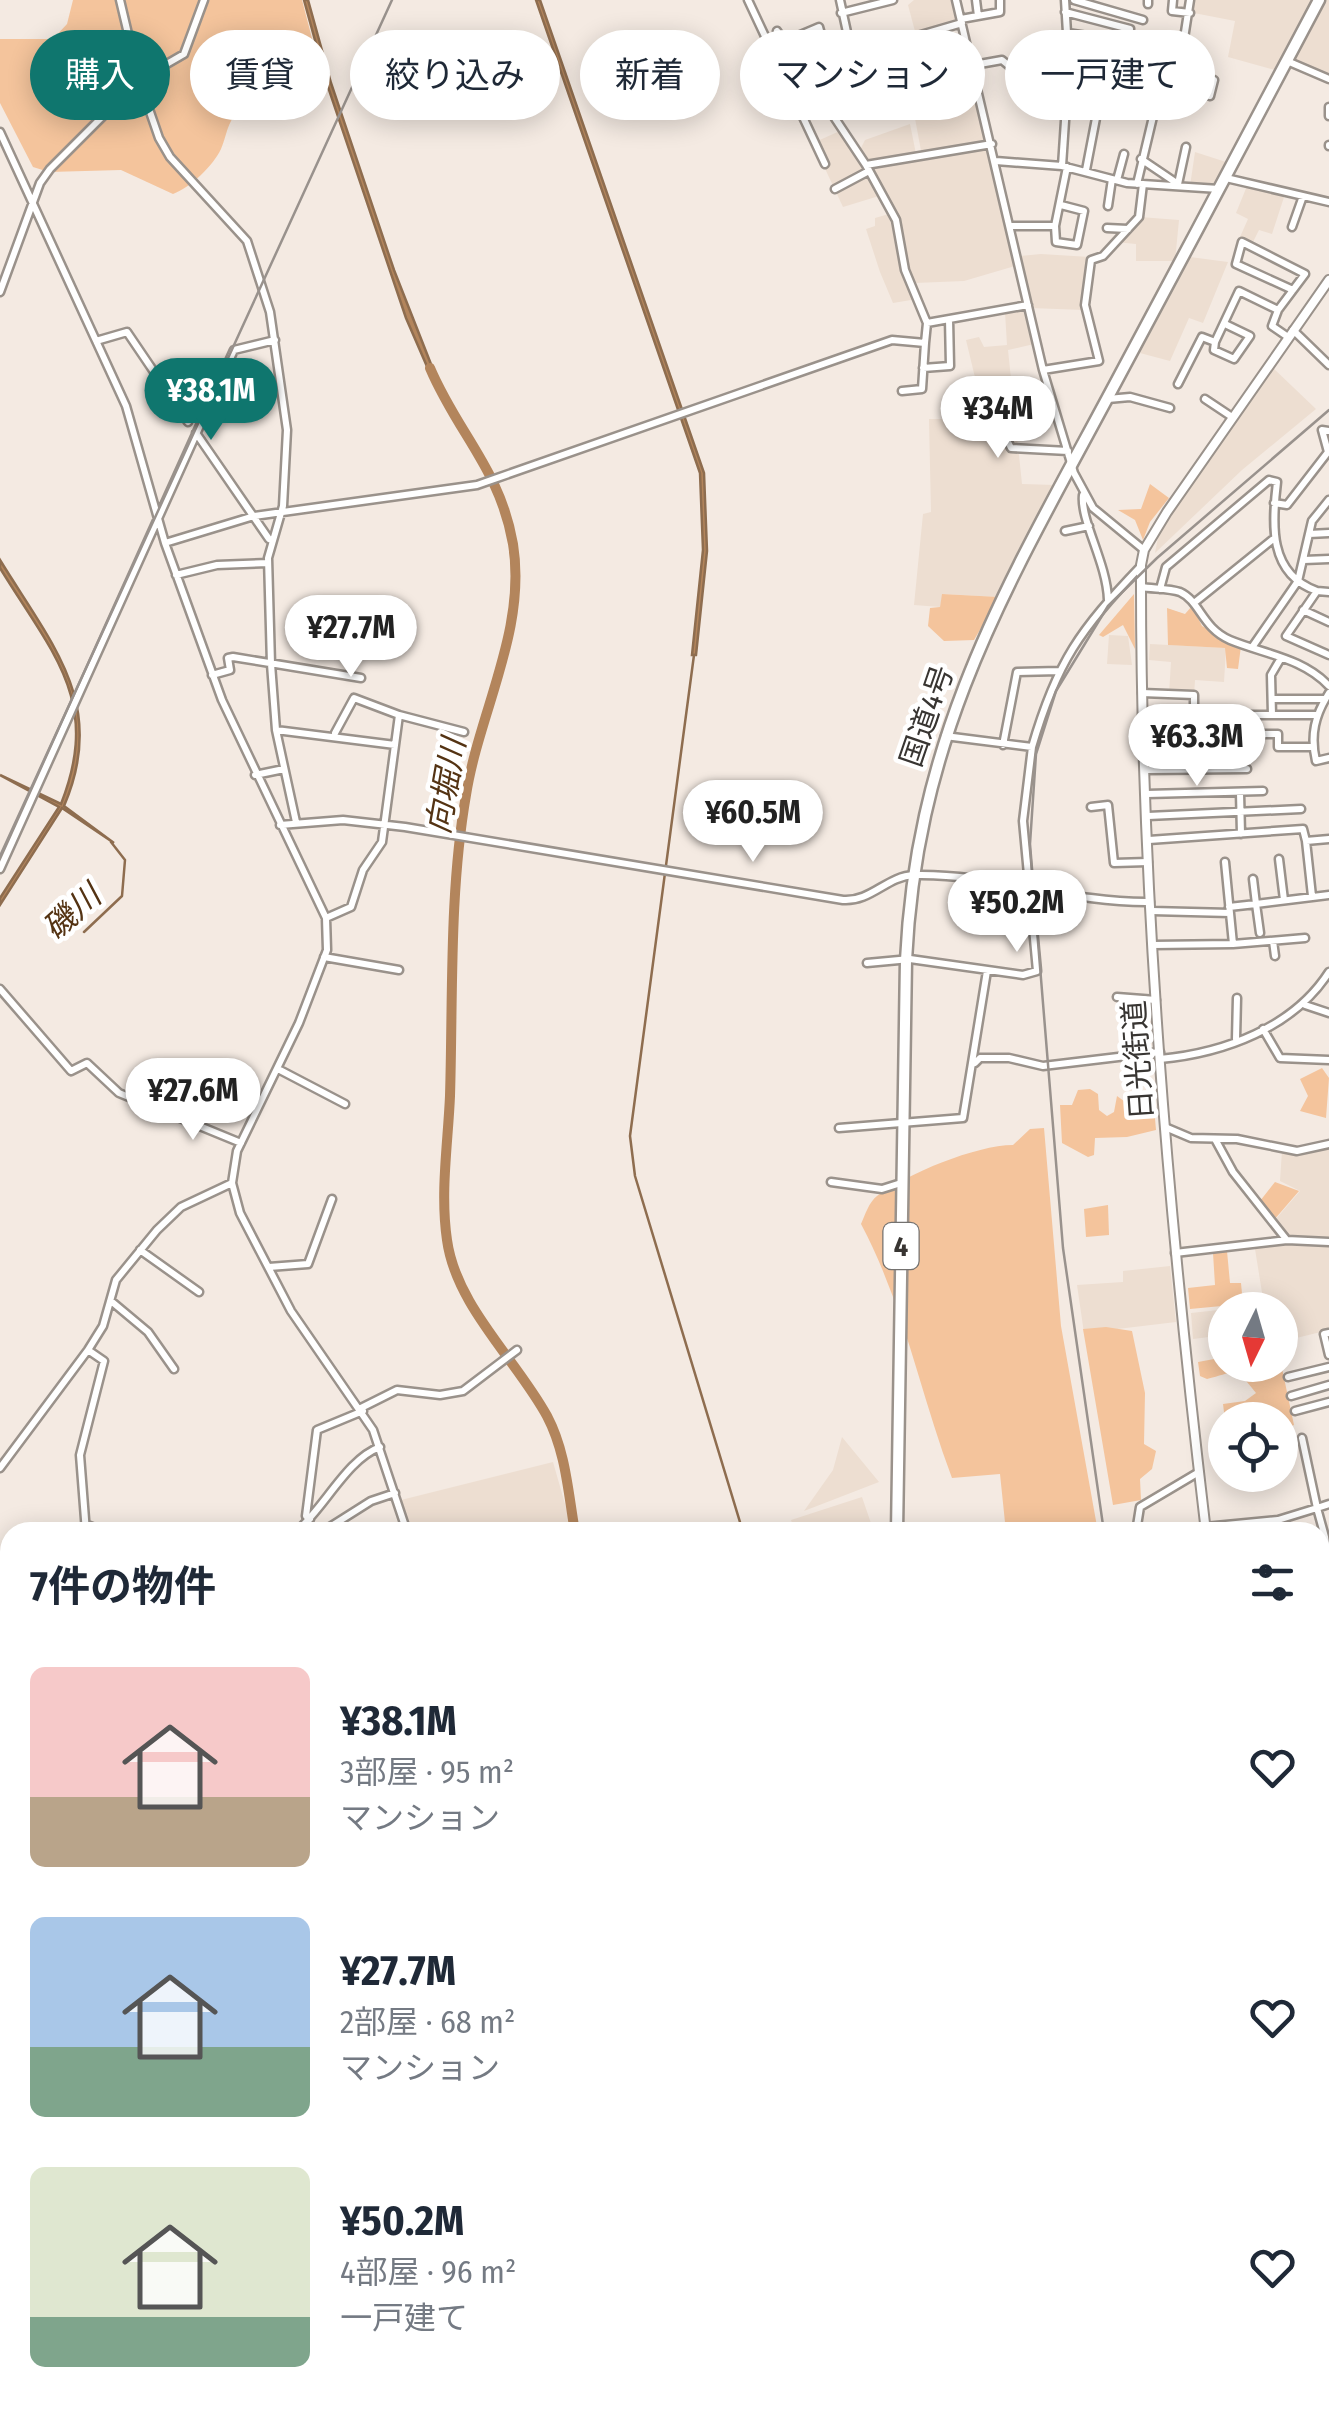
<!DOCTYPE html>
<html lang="ja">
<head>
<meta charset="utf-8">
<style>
  :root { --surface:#fff; --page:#f6f6f7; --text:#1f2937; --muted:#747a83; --accent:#0f766e }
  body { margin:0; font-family:"Fira Sans Condensed","Noto Sans JP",sans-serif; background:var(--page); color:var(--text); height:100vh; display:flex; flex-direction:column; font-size:38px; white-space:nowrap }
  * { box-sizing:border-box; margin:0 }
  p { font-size:32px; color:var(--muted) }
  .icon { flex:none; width:55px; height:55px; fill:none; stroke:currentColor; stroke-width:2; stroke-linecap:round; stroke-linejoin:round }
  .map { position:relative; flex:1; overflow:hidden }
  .sheet { position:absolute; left:0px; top:1522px; width:1330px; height:892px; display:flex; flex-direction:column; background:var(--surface); border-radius:30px 30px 0 0; box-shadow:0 5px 25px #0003 }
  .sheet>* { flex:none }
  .guide { position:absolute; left:30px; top:30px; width:1270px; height:90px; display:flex; gap:20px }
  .needle { width:65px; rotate:185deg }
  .buttons { position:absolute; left:1208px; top:1292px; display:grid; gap:20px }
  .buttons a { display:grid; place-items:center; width:90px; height:90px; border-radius:50%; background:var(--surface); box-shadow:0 5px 25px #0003; font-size:50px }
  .price { position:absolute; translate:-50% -85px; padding:0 22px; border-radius:35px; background:#fff; color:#222; font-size:32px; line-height:65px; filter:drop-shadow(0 2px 5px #0008) }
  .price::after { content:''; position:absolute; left:50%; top:60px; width:30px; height:22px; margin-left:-15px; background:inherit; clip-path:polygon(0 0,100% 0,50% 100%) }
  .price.on { background:var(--accent); color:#fff }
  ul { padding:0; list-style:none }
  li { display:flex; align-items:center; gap:30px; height:250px; padding:0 30px }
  li span { display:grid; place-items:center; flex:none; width:280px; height:200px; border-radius:15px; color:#555 }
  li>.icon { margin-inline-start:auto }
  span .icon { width:120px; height:120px; fill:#fffc; stroke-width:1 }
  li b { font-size:42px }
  h2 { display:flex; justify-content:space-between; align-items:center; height:120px; padding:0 30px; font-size:42px }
  .pill { padding:0 35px; border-radius:45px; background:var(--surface); box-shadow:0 5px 25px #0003; font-size:35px; line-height:90px }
  .pill.on { background:var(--accent); color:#fff }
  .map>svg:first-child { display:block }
  .built { fill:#edded1 }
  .green { fill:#f4c49c }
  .water { fill:#b3855c; stroke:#8e6d4f; stroke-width:2.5 }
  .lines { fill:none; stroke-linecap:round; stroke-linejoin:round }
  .stream { stroke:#8e6d4f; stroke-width:2.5 }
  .river { stroke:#b3855c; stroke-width:10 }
  .minor-casing { stroke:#9a928b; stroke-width:11 }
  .major-casing { stroke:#9a928b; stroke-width:12 }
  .highway-casing { stroke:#9a928b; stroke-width:15 }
  .minor { stroke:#fff; stroke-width:6 }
  .major { stroke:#fff; stroke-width:8 }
  .highway { stroke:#fff; stroke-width:10 }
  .rail { stroke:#99928d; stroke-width:2.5 }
  .highway-bridge-casing { stroke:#9a928b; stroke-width:15; stroke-linecap:butt }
  .highway-bridge { stroke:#fff; stroke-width:10 }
  .labels { text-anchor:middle; stroke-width:9; stroke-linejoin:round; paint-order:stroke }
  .shield { fill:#fff; stroke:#747270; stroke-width:2.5 }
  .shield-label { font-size:28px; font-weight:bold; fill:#383532 }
  .street-label { font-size:30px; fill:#383532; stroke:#fff }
  .water-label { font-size:32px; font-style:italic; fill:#543313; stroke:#fff }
</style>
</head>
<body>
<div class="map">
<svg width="1329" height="2413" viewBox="0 0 1329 2413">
  <rect width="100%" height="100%" fill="#f4eae2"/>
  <path class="built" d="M914,0H954L959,24L916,35L908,5Z
    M1193,0H1310L1314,1L1275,70L1228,57L1235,21L1194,13Z
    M1322,0H1329V76L1294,60Z
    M972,71L990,145L922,156L908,81Z
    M910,124L916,154L866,163L859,152L865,140Z
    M842,130L870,169L991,146L1015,266L964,281L915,283L905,270L896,220L879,196L843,207L813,143Z
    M1195,152L1226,162L1213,186H1190Z
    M1247,186L1285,194L1272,234L1259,230L1252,244L1240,237L1248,219L1236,213Z
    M889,214L901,271L917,299L893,303L880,272L866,229L875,226V218Z
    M1140,217L1179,220L1175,261H1136V244L1115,242Z
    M1041,254L1090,257L1084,310L1030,308L1020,256Z
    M1190,257L1228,262L1203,323L1189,318L1170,361L1140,353Z
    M1026,308L1034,344L1008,350L1022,484L1055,485L999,597L943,594L940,607L914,605L923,514L931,512L929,419H985L966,340L979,337L984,347L1007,345L1005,312Z
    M1271,366L1316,409L1242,470L1155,553L1161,522Z
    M1109,635L1128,636L1132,665L1107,664Z
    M1150,644L1226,648L1224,682L1195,680L1194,695L1169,694L1171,662L1149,660Z
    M1329,1147V1240L1287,1238L1275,1220L1300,1191L1280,1181L1282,1151L1298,1155Z
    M1288,1242L1329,1246V1330L1280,1342V1310H1225V1335L1193,1339L1191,1313L1264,1305L1255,1249Z
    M1170,1266L1176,1322L1084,1333L1077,1285L1123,1282V1271Z
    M842,1437L879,1482L804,1511L833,1470Z
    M553,1462L573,1532H411L401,1500Z
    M862,1497L874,1532H795L791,1520Z
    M1329,1590V1787H1320V1591Z
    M1320,1864H1329V2164L1320,2165Z"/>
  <path class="green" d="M73,0H302L320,69L318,93L304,106L238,112C227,122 227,135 221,149C213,166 191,187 173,194L121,170L49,172L33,167L0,103V39H53L67,24Z
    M845,62L848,95L825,105L804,72Z
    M1150,484L1169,498L1150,522L1143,540L1135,520L1118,510L1141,509Z
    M942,594L999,597L974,640L944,641L928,626L930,608L940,607Z
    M1134,594L1135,649L1123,625L1103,637L1099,635Z
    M1192,606L1202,626L1241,646L1238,669L1227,668L1225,648L1168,645L1167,608L1185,614Z
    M1322,1068L1329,1078L1326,1118L1300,1111L1308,1096L1300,1079Z
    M1090,1089L1098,1094L1099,1110L1107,1116L1114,1112L1117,1096L1128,1104L1154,1107L1156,1130L1127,1137L1095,1138L1094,1155L1088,1157L1062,1143L1060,1105H1072L1078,1090Z
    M1044,1128L1061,1326L1098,1532H1006L1000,1474L952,1478C920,1393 904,1305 861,1224C865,1215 869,1202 877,1196C907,1174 976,1145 1013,1145L1030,1129Z
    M1275,1182L1299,1191L1274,1220L1260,1201Z
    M1108,1205L1109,1235L1086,1237L1084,1209Z
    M1227,1251L1230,1283H1241L1243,1304L1190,1309L1188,1288L1215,1285L1213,1253Z
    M1106,1327L1132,1331L1145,1393L1144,1444L1156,1451L1152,1469L1140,1479L1141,1500L1113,1505L1083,1329Z
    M1225,1357V1365H1280V1359L1294,1425L1280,1432V1420H1225L1223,1404L1245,1401L1256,1393C1235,1366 1237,1371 1207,1379L1200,1376L1198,1362Z
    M138,2405H228V2413H138Z"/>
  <path class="water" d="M304,0H308L331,83L394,270L436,377L432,378L406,318L327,84Z
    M536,0H540L704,473L707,551L696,655H692L703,550L700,473Z
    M0,560C52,645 108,704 64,806L114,843L62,808L0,905V898L59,807L0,775L61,804C102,700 52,653 0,568Z"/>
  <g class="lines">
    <path class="stream" d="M694,655L630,1136L635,1176L743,1532
      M84,932L122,896L125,860L111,842"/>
    <path class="river" d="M430,368C458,434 500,469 513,544C527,630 479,712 466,795C449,893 453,997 450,1096C448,1143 440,1193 447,1240C456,1306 516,1359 547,1416C566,1452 568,1492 575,1532
      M510,2405L513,2413"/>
    <g class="minor-casing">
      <path id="minor" d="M120,0L139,80L159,138L170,157L247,241L270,312L287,430L283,506L268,558L271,664L276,730L296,822
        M748,0L825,164
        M840,0L852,55
        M956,0L1043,370L1074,473L1093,508L1144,550
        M976,0L978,16
        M1065,0L1067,33L1128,42L1130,29L1065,12
        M1074,0L1143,20
        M1173,0L1172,11L1190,13
        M1148,4V0
        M841,13L893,0
        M961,19L1000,12V0
        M777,31L866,165L992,144
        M1150,39L1183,47
        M786,41L819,27L830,66
        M866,52L871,80L892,75L887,46
        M1150,58L1180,64
        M845,60L849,86
        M1287,61L1329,79
        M974,65L1002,60L1029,82L1125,85L1157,100
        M783,82L852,55L962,23
        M1164,84L1210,96L1214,80L1204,78L1199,94
        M1329,107V116
        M0,132L126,406L165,543L222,700L326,918L327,950L299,1023L237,1151L232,1183L240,1213L291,1311L373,1430L407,1532
        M1329,145V146
        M1141,159L1178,184L1186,147
        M996,161L1062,166L1127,183L1219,189
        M1062,166L1066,106L1097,113L1086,170
        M1226,178L1329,202
        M1117,180L1124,154
        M1137,184L1157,100L1180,64L1190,0
        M835,189L867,172
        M1061,205L1084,211L1077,245L1056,242L1055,226L1067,167
        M1108,206L1112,179
        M1010,226H1055
        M1292,227L1303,196
        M1107,228L1128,229
        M0,292L40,183L50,169L139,80L184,54L204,0
        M1278,310L1305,274L1242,242L1236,264L1293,290
        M927,323L1028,305
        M1293,330L1329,365
        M96,341L127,332L188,422
        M1215,342L1214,350L1234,359L1250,336L1225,324
        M923,368L950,366L949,319
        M1043,370L1099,361L1085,305L1091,260L1103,256L1139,217L1143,184
        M1178,384L1202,337L1215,342L1239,291L1278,310L1272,326L1288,337
        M982,389L1011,448L1068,451
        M902,391L922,389L925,343
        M1108,399L1130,397L1170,408
        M1205,399L1232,417
        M196,433L269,539
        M1083,495C1080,520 1107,563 1108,600
        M1274,503L1287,505L1328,452L1322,430L1329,431
        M1065,531L1089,526
        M1309,534L1329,533
        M165,543L254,516L477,485L892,340L925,343L927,323L905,270L896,220L866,165
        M1304,560L1329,559
        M176,575L217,565L268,563
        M1141,587C1153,589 1169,588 1180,592C1200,601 1202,628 1230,640C1264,654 1303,658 1329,686
        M1160,589L1166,567L1269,480L1277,482C1272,523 1268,574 1317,591
        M1329,592L1317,591L1286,636L1329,655
        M1194,603L1272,540
        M1303,610L1329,622
        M1253,646L1298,581L1312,521L1329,500
        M212,675L230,670L228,658L233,657L361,678
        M1142,693L1194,695V715H1316
        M1329,693C1315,715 1310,735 1316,761L1329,758
        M1272,699H1325
        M1253,715V734H1278V747H1312
        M1272,715L1271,675L1281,658
        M276,730L395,745L399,715L464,732
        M335,733L354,698L399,715
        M945,736L1032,747C1057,661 1080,630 1140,567
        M1003,745L1017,672L1059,671
        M1145,770L1247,769
        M255,775L284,769
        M1240,793L1241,834
        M1147,794L1263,791
        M1091,807L1108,805L1114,863L1148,862
        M1148,816L1301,809
        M280,825L343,820L405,827L843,900C871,902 887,876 914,875C993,873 1069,903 1150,902
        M1149,840L1303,829L1306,841L1329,839
        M1306,841L1312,896
        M1279,859L1284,900
        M1225,862L1233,944L1305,938
        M0,869L234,350L275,340
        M1229,907L1256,904L1253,879
        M1152,911L1230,913
        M996,916L1032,923
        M326,918L351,907L363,870L382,842L395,745
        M1260,933L1256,904L1329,895
        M1273,941L1275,956
        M1153,945L1233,944
        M324,957L399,970
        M867,963L910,959L1023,975L1037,971L1023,821L1032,747
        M0,989L71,1071L87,1063L119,1093L241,1143
        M1117,997L1156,1000
        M1305,1005L1329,1013
        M1263,1029L1280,1058L1329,1060
        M1236,1039L1237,998
        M1160,1059C1224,1053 1293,1028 1329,972
        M975,1063L980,1058H1009L1043,1066L1160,1052
        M278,1069L345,1104
        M1165,1127L1191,1138L1237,1139L1297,1151L1329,1144
        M839,1128L963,1118L987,971
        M1215,1139L1233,1172L1286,1239
        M831,1182L882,1189L901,1183
        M140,1250L199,1292
        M1175,1253L1287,1240L1329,1242
        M269,1267L308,1264L332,1199
        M111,1301L148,1332L174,1369
        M1329,1333L1324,1334L1329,1355
        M1288,1377L1329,1367
        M1291,1396L1329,1385
        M361,1408L397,1390L440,1395L463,1391L517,1350
        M1295,1411L1329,1402
        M0,1468L88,1350L103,1326L116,1280L157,1230L181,1207L232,1183
        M310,1519L306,1516L317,1430L363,1411
        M85,1524L105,1532
        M1205,1527L1278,1520L1317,1508L1302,1438
        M86,1532L80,1455L104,1361L88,1350
        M296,1532C325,1507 347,1459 380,1447
        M311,1532H312
        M322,1532L371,1501L395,1493
        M1136,1532L1140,1507L1199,1472
        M1325,1537L1329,1565
        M1320,1538L1325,1537L1317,1508L1329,1504
        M1320,1586L1329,1585
        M0,1626L10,1609
        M0,1661L10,1668
        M0,1716L10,1720
        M2,1810L10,1775
        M1320,1844L1329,1845
        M0,1846L10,1848
        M1320,1861L1329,1862
        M0,1887L10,1890
        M0,1917L10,1866
        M0,1930L10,1933
        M0,2009H10
        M0,2049L10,2048
        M0,2083H10
        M0,2118L10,2117
        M0,2158L10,2157
        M1320,2170L1329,2169
        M0,2201L10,2200
        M0,2252L10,2253
        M0,2289H10
        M0,2330H10
        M0,2366H10
        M1320,2368L1329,2366
        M0,2402H10
        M53,2405V2413
        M498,2405L500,2413
        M662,2405V2413
        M895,2405L904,2413
        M1061,2405L1068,2413
        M1132,2405L1142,2413
        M1186,2405L1200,2413
        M1252,2405V2413
        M1306,2405V2413
        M96,2413V2405
        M942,2413L950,2405"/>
    </g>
    <g class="major-casing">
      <path id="major" d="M1206,1532C1168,1212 1140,888 1141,565L1144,550L1167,512L1329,280
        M1320,2337L1329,2362"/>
    </g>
    <g class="highway-casing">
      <path id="highway" d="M897,1532L906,960C917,729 1011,579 1116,382C1184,255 1252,127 1319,0
        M0,1596L10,1603
        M883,2405V2413"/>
    </g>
    <use href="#minor" class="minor"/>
    <use href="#major" class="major"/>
    <use href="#highway" class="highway"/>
    <path class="rail" d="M0,856L392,0
      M1104,1532L1063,1248L1030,844L1036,754L1056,691L1108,606L1157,558L1329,410
      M1242,2405L1243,2413"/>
    <g class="highway-bridge-casing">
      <path id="highway-bridge" d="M1202,2405L1216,2413"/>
    </g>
    <use href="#highway-bridge" class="highway-bridge"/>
  </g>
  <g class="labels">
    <rect class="shield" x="883.5" y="1223" width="35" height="46" rx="8"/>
    <g class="shield-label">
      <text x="901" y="1256">4</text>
    </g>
    <g class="street-label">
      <text transform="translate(927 716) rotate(-71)" y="10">国道4号</text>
      <text transform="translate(1138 1060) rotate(-94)" y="10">日光街道</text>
    </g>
    <g class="water-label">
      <text transform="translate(446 786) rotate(-80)" y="11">向堀川</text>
      <text transform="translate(72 912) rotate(-42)" y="11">磯川</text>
    </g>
  </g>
</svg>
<div class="buttons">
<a><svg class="needle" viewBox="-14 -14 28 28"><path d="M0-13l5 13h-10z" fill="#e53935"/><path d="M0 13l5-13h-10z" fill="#747a83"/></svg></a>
<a><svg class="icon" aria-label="locate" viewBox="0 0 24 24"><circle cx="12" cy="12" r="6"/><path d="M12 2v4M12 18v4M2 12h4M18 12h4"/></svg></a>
</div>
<b class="price on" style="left:211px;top:443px">¥38.1M</b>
<b class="price" style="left:998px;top:461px">¥34M</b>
<b class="price" style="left:351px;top:680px">¥27.7M</b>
<b class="price" style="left:1197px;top:789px">¥63.3M</b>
<b class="price" style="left:753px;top:865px">¥60.5M</b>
<b class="price" style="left:1017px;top:955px">¥50.2M</b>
<b class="price" style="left:193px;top:1143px">¥27.6M</b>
<div class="guide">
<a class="pill on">購入</a>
<a class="pill">賃貸</a>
<a class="pill">絞り込み</a>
<a class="pill">新着</a>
<a class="pill">マンション</a>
<a class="pill">一戸建て</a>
</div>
<section class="sheet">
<h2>7件の物件<svg class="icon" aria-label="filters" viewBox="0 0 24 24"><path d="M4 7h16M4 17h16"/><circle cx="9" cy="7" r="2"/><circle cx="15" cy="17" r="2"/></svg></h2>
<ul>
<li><span style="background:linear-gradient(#f6c9c9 65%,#b9a48a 0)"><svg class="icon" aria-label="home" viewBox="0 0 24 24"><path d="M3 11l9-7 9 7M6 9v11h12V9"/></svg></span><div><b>¥38.1M</b><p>3部屋 · 95 m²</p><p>マンション</p></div><svg class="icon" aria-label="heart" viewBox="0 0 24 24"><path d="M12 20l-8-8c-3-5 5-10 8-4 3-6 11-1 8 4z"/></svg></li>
<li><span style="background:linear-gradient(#a9c7e8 65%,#7fa58c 0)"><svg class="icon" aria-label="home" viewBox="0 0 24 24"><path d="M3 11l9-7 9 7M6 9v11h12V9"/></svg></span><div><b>¥27.7M</b><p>2部屋 · 68 m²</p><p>マンション</p></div><svg class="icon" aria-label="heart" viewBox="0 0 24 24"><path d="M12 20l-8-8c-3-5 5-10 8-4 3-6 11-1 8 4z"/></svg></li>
<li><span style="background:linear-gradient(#dfe7d0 75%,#7fa58c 0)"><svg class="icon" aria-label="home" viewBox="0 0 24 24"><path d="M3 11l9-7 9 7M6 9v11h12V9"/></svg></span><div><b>¥50.2M</b><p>4部屋 · 96 m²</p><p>一戸建て</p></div><svg class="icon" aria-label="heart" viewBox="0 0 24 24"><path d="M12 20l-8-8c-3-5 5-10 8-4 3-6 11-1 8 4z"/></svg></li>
</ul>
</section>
</div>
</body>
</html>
